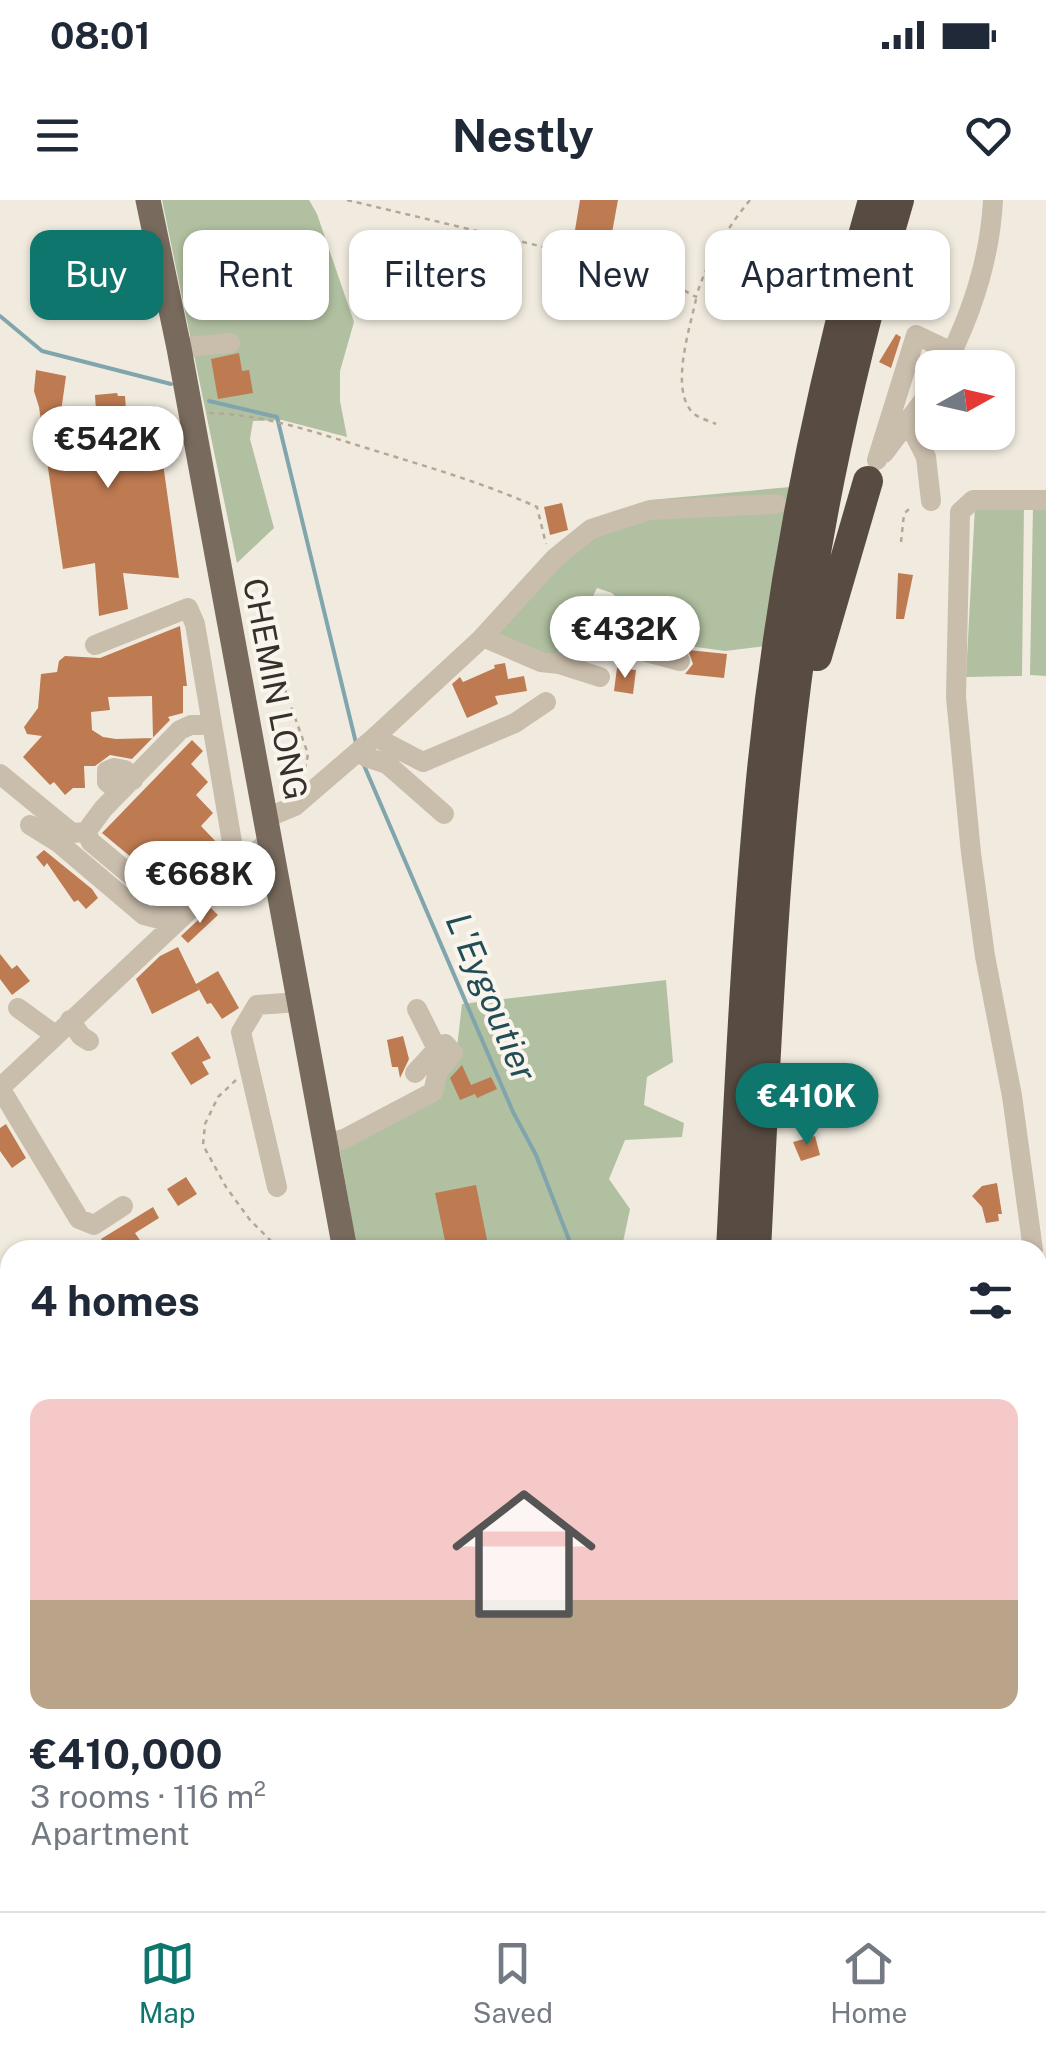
<!DOCTYPE html>
<html lang="en">
<head>
<meta charset="utf-8">
<style>
  :root { --surface:#fff; --page:#f6f6f7; --text:#1f2937; --muted:#747a83; --line:#e0e1e3; --accent:#0f766e }
  body { margin:0; font-family:"Public Sans",sans-serif; background:var(--page); color:var(--text); height:100vh; display:flex; flex-direction:column; font-size:38px; white-space:nowrap }
  * { box-sizing:border-box; margin:0 }
  p { font-size:32px; color:var(--muted) }
  .icon { flex:none; width:55px; height:55px; fill:none; stroke:currentColor; stroke-width:2; stroke-linecap:round; stroke-linejoin:round }
  .map { position:relative; flex:1; overflow:hidden }
  .details { position:absolute; left:0px; top:1040px; width:1048px; height:672px; display:flex; flex-direction:column; background:var(--surface); border-radius:30px 30px 0 0; box-shadow:0 2px 8px #0004 }
  .details>* { flex:none }
  .guide { position:absolute; left:30px; top:30px; width:988px; height:90px; display:flex; gap:20px }
  .needle { width:65px; rotate:82deg }
  .controls { position:absolute; left:915px; top:150px; display:grid; gap:20px }
  .controls a { display:grid; place-items:center; width:100px; height:100px; border-radius:20px; background:var(--surface); box-shadow:0 2px 8px #0004; font-size:50px }
  .price { position:absolute; translate:-50% -85px; padding:0 22px; border-radius:35px; background:#fff; color:#222; font-size:32px; line-height:65px; filter:drop-shadow(0 2px 5px #0008) }
  .price::after { content:''; position:absolute; left:50%; top:60px; width:30px; height:22px; margin-left:-15px; background:inherit; clip-path:polygon(0 0,100% 0,50% 100%) }
  .price.active { background:var(--accent); color:#fff }
  ul { padding:0; list-style:none }
  li { display:grid; align-content:center; gap:20px; height:530px; padding:0 30px }
  li span { display:grid; place-items:center; height:310px; border-radius:20px; color:#555 }
  li>.icon { margin-inline-start:auto }
  span .icon { width:180px; height:180px; fill:#fffc; stroke-width:1 }
  li b { font-size:42px }
  h2 { display:flex; justify-content:space-between; align-items:center; height:120px; padding:0 30px; font-size:42px }
  .pill { padding:0 35px; border-radius:20px; background:var(--surface); box-shadow:0 2px 8px #0004; font-size:35px; line-height:90px }
  .pill.active { background:var(--accent); color:#fff }
  .status { display:flex; justify-content:space-between; align-items:center; height:70px; padding:0 50px; background:var(--surface); direction:ltr }
  .status svg { height:28px; fill:currentColor }
  header { display:flex; justify-content:space-between; align-items:center; height:130px; padding:0 30px; background:var(--surface); font-size:45px; font-weight:700 }
  .dock { display:flex; justify-content:space-around; align-items:center; height:140px; border-top:2px solid var(--line); background:var(--surface); font-size:28px; color:var(--muted) }
  .dock a { display:grid; justify-items:center; gap:5px }
  .dock .active { color:var(--accent) }
  .map>svg:first-child { display:block }
  .green { fill:#b1c0a0 }
  .lines { fill:none; stroke-linecap:round; stroke-linejoin:round }
  .stream { stroke:#80a5ad; stroke-width:4 }
  .building { fill:#be7a51; fill-rule:evenodd }
  .path { stroke:#b5a796; stroke-width:2.5; stroke-dasharray:5 5; stroke-linecap:butt }
  .minor { stroke:#c9bdac; stroke-width:20 }
  .major { stroke:#786a5d; stroke-width:25 }
  .highway { stroke:#584c42; stroke-width:30 }
  .labels { text-anchor:middle; stroke-width:8; stroke-linejoin:round; paint-order:stroke }
  .street-label { font-size:32px; fill:#37302a; stroke:#f9f5ec }
  .water-label { font-size:35px; font-style:italic; fill:#224c56; stroke:#f9f5ec }
</style>
</head>
<body>
<div class="status"><b>08:01</b><svg viewBox="0 0 49 12"><path d="M0 12V9h3v3zM5 12V6h3v6zM10 12V3h3v9zM15 12V0h3v12zM26 1h20v11H26zM47 4h2v5h-2z"/></svg></div>
<header><svg class="icon" aria-label="menu" viewBox="0 0 24 24"><path d="M4 6h16M4 12h16M4 18h16"/></svg>Nestly<svg class="icon" aria-label="heart" viewBox="0 0 24 24"><path d="M12 20l-8-8c-3-5 5-10 8-4 3-6 11-1 8 4z"/></svg></header>
<div class="map">
<svg width="1046" height="1711" viewBox="0 0 1046 1711">
  <rect width="100%" height="100%" fill="#f1ebdf"/>
  <path class="green" d="M162,0H309L317,14L354,122L340,171V201L347,237L282,220L253,221L250,239L274,328L237,363Z
    M790,287L766,446L725,451L631,438L630,411L612,393L597,388C588,405 587,420 601,434L551,460L490,436L575,333L650,300Z
    M1024,305L1022,476L966,477L975,306Z
    M1033,306H1046V476L1030,475Z
    M666,780L673,862L647,877L644,905L684,923L682,937L625,940L609,979L630,1009L622,1047L446,1050L443,1041L385,1050H357L339,946L434,894L456,856L462,804Z"/>
  <g class="lines">
    <path class="stream" d="M0,116L42,151L171,184
      M209,201L277,217L356,543
      M363,563L513,912L536,955L573,1050
      M822,1711L823,1702"/>
  </g>
  <path class="building" d="M580,0H618L609,49L573,42Z
    M244,87L247,107L227,110L223,90Z
    M896,134L901,137L891,168L879,162Z
    M239,153L242,171L249,170L253,193L218,199L211,159Z
    M36,170L66,176L61,212L67,211L70,231L97,227L95,195L117,193L118,196H125L126,210L155,206L179,378L123,373L128,409L99,416L95,363L63,369L39,207L34,191Z
    M562,303L568,330L550,335L544,307Z
    M898,373L913,375L904,419H896Z
    M180,426L187,486H183V513L168,517L170,520L132,559L110,555L95,566H84L85,588H73L65,595L54,582L50,585L23,557L42,536L27,534L24,527L38,508L41,474L57,472L59,461L65,456L100,458ZM152,496L153,538L116,539L103,537L92,530L91,512L110,510L108,497Z
    M688,450L727,454L724,478L685,474L693,464Z
    M505,463L508,479L524,476L527,491L495,496L498,504L467,518L452,484L460,477L463,482L495,468L494,465Z
    M617,468L636,470L633,494L614,491Z
    M192,540L203,551L191,564L208,582L196,595L213,613L201,626L219,645L173,692L102,633Z
    M44,650L92,689L98,698L86,709L78,700L74,702L47,663L44,667L36,657Z
    M211,708L218,715L188,743L181,736Z
    M178,747L199,790L152,814L136,779L160,756Z
    M0,754L12,769L17,765L30,781L12,795L0,779Z
    M218,771L239,808L222,819L211,803L207,804L196,784Z
    M198,836L211,858L202,862L209,874L191,885L171,853Z
    M403,836L409,859L400,878L398,867H392L387,840Z
    M462,865L471,885L491,877L497,889L477,898L475,894L460,900L450,878Z
    M6,924L26,958L12,968L0,951V928Z
    M815,936L820,955L801,961L793,942Z
    M186,977L197,994L178,1006L167,989Z
    M997,983L1002,1014H998L999,1021L986,1023L982,1007L972,996L982,986Z
    M476,985L489,1050H447L435,993Z
    M153,1007L159,1018L135,1033L144,1046L138,1050H109L101,1039Z"/>
  <g class="lines">
    <path class="path" d="M347,0L611,63L667,81L696,97C707,61 727,28 750,0
      M696,99C690,128 672,182 689,208C694,217 707,220 716,224
      M209,213C261,214 311,231 360,246C421,265 479,281 537,307L546,344
      M901,342L904,314L912,306
      M278,470L308,554L304,575
      M236,880L218,897L205,924L203,945L226,987L250,1020L280,1050
      M0,1450L10,1452
      M1038,1600L1046,1598
      M65,1702L66,1711"/>
    <path class="minor" d="M179,148L230,143
      M944,168C971,116 990,59 993,0
      M909,224L926,257L931,301
      M884,253L932,189
      M877,260L916,135L952,152
      M483,437L541,462L559,464L582,444L598,439L680,461
      M95,445L188,408L195,424L233,648L241,664
      M559,464L600,477
      M375,537L423,562L515,523L546,502
      M361,549L366,557L387,564L444,614
      M0,574L72,633L86,632
      M120,592L107,582V571L114,568L125,570L133,580
      M266,618L295,606L375,537L481,439L555,358L591,329L650,310L776,304
      M30,625L59,643L144,715L175,723
      M181,717L91,642L86,632L103,609L180,530L191,525H212
      M18,808L55,835
      M70,820L81,836L89,841
      M415,873L437,849
      M0,888L214,687L270,640
      M0,888L79,1019L94,1025L123,1006
      M325,944L344,939L433,892L438,871L453,853L445,844L437,849L417,809
      M277,987L241,832L257,805L299,802
      M1033,1050L1012,896L985,756L971,653L956,497L960,312L973,300H1046
      M1038,1276L1046,1325
      M1038,1374L1046,1373
      M1038,1401L1046,1398
      M894,1702V1711"/>
    <path class="major" d="M148,0L179,148L345,1050
      M464,1702L465,1711"/>
    <path class="highway" d="M817,456L868,281
      M731,1050C739,893 746,737 761,580C780,384 819,189 873,0
      M756,1050C767,836 774,619 807,407C828,269 860,133 899,0
      M702,1711V1702
      M727,1711V1702"/>
  </g>
  <g class="labels">
    <g class="street-label">
      <text transform="translate(275 489) rotate(79)" y="11">CHEMIN LONG</text>
    </g>
    <g class="water-label">
      <text transform="translate(491 797) rotate(67)" y="12">L'Eygoutier</text>
    </g>
  </g>
</svg>
<div class="controls">
<a><svg class="needle" viewBox="-14 -14 28 28"><path d="M0-13l5 13h-10z" fill="#e53935"/><path d="M0 13l5-13h-10z" fill="#747a83"/></svg></a>
</div>
<b class="price" style="left:108px;top:291px">€542K</b>
<b class="price" style="left:625px;top:481px">€432K</b>
<b class="price" style="left:200px;top:726px">€668K</b>
<b class="price active" style="left:807px;top:948px">€410K</b>
<div class="guide">
<a class="pill active">Buy</a>
<a class="pill">Rent</a>
<a class="pill">Filters</a>
<a class="pill">New</a>
<a class="pill">Apartment</a>
</div>
<section class="details">
<h2>4 homes<svg class="icon" aria-label="filters" viewBox="0 0 24 24"><path d="M4 7h16M4 17h16"/><circle cx="9" cy="7" r="2"/><circle cx="15" cy="17" r="2"/></svg></h2>
<ul>
<li><span style="background:linear-gradient(#f6c9c9 65%,#b9a48a 0)"><svg class="icon" aria-label="home" viewBox="0 0 24 24"><path d="M3 11l9-7 9 7M6 9v11h12V9"/></svg></span><div><b>€410,000</b><p>3 rooms · 116 m²</p><p>Apartment</p></div></li>
</ul>
</section>
</div>
<nav class="dock">
<a class="active"><svg class="icon" aria-label="map" viewBox="0 0 24 24"><path d="M3 6l6-2 6 2 6-2v14l-6 2-6-2-6 2zM9 4v14M15 6v14"/></svg>Map</a>
<a><svg class="icon" aria-label="saved" viewBox="0 0 24 24"><path d="M7 4h10v16l-5-4-5 4z"/></svg>Saved</a>
<a><svg class="icon" aria-label="home" viewBox="0 0 24 24"><path d="M3 11l9-7 9 7M6 9v11h12V9"/></svg>Home</a>
</nav>
</body>
</html>
